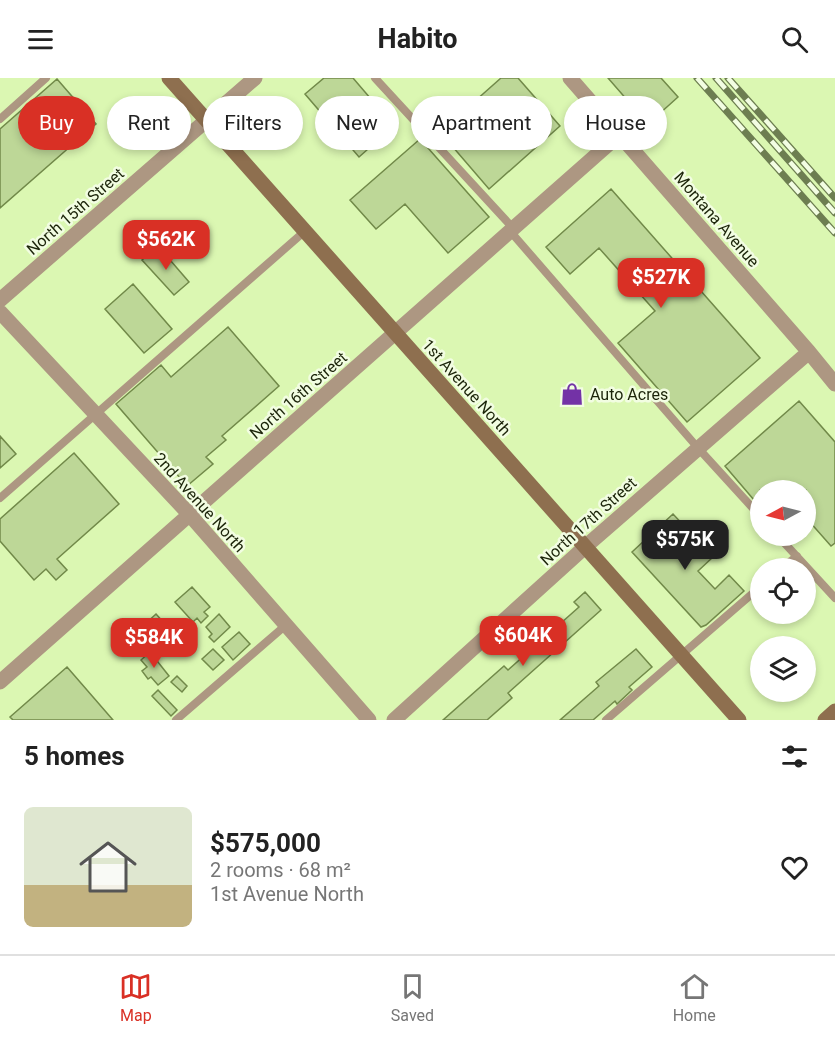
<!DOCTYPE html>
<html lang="en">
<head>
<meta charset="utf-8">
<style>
  :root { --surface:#fff; --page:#f6f6f6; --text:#222; --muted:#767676; --line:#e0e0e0; --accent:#d93025 }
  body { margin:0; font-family:Roboto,sans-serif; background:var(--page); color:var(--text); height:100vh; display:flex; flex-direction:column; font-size:22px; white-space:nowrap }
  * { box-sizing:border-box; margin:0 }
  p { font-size:20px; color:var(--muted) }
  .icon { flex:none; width:33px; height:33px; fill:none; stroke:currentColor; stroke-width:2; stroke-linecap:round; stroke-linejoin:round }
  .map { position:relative; height:642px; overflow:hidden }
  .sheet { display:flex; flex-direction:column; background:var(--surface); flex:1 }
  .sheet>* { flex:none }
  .top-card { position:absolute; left:18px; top:18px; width:800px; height:54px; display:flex; gap:12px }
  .needle { width:39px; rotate:263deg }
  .tools { position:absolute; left:750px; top:402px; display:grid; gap:12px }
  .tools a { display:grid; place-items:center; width:66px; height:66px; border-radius:50%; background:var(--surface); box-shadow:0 3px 9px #0003; font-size:30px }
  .price { position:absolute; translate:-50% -51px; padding:0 14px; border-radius:12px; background:var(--accent); color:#fff; font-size:20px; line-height:39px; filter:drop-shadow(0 2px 3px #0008) }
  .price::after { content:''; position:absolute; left:50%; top:36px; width:18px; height:14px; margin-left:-9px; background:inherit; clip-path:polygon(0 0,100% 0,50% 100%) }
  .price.selected { background:#222; color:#fff }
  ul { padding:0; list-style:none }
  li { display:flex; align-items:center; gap:18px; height:150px; padding:0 24px }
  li+li { border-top:2px solid var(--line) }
  li span { display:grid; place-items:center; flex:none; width:168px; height:120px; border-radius:9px; color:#555 }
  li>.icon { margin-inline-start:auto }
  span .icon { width:72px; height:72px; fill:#fffc; stroke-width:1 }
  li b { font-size:26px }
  h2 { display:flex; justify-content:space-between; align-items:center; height:72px; padding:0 24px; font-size:26px }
  .tag { padding:0 21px; border-radius:27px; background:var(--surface); box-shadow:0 3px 9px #0003; font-size:21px; line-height:54px }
  .tag.selected { background:var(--accent); color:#fff }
  header { display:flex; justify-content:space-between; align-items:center; height:78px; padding:0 24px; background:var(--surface); font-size:27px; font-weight:700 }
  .dock { display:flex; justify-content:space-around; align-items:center; height:84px; border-top:2px solid var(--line); background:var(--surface); font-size:16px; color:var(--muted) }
  .dock a { display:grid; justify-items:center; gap:3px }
  .dock .selected { color:var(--accent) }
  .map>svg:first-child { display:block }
  .building { fill:#bdd797; stroke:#718949; stroke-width:1.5 }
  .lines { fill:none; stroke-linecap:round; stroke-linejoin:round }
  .lane { stroke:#ad9782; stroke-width:8 }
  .street { stroke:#ad9782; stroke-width:15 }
  .secondary { stroke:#8e6f4f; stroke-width:15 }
  .rail-casing { stroke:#6d7e51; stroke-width:7 }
  .rail { stroke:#f2fde2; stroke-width:4.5; stroke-dasharray:14; stroke-linecap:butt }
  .labels { text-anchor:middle; stroke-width:5; stroke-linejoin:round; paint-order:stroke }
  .street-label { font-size:16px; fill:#1b2409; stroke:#f2fde2 }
  .poi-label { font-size:16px; fill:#1b2409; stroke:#f2fde2; text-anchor:start }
</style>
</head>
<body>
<header><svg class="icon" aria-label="menu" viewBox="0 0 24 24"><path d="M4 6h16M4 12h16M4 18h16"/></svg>Habito<svg class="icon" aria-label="search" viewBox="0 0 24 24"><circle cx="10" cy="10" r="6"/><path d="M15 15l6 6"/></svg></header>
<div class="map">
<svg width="835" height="642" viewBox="0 0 835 642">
  <rect width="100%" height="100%" fill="#dbf7b2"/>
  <path class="building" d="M324,0H353L394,48L359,79L305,16Z
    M501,0H518L560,48L489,111L440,54Z
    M608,0H661L678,19L648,46Z
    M57,1L96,46L0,130V51Z
    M420,61L489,139L448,175L405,126L376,151L350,122Z
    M611,111L760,280L687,344L618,265L655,233L599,170L570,196L546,169Z
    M158,168L189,204L174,217L142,182Z
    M133,206L172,251L144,275L105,231Z
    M228,249L279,308L222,358L226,362L206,379L213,386L187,408L116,326L161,287L171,299Z
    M799,323L835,364V465L831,468L808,442L806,445V412H760V429L725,388Z
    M0,358L16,376L0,390Z
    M74,375L119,426L57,481L67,492L56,502L46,491L34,502L0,463V441Z
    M673,436L713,479L698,493L715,511L729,497L744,513L706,547L701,549L632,474Z
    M192,509L210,529L204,534L208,538L201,545L197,540L193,544L175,524Z
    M585,514L601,532L508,615L512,620L487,642H443L504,588L508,592L579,529L574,524Z
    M156,536L174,556L158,571L143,554L146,551L143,548Z
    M219,536L230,549L214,564L209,559L212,556L206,549Z
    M239,554L250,566L233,582L222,569Z
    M784,560L791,568H775Z
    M213,571L224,582L213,592L202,581Z
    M636,571L652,589L629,609L632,612L617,626L615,623L593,642H560L599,608L596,604Z
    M150,574L169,598L158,607L151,599L148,601L142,593L147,589L141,582Z
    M67,589L113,642H13L10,639Z
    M177,598L187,608L182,614L171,604Z
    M158,612L177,632L171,638L152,618Z"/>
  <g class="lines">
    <path class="lane" d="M375,0L513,150
      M0,41L46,0
      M510,153L698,370L760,438
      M0,420L305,153
      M778,458L835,520
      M782,490L797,478
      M176,642L286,547
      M606,642L760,509"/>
    <path class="street" d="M570,0L809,274L835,306
      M0,222L255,0
      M0,234L190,437L369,642
      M0,604L619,57
      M394,642L585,469L809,274"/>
    <path class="secondary" d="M169,0L739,642
      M825,642L835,633"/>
    <g class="rail-casing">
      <path id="rail" d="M697,0L835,155
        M716,0L835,135
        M728,0L835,120"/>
    </g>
    <use href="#rail" class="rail"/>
  </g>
  <defs>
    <g id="shop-bare" transform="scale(1.8)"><path d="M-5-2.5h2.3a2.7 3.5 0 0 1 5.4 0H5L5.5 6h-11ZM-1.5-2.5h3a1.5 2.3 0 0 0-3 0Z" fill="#7332a6" stroke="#f2fde2" stroke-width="2.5" paint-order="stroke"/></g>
  </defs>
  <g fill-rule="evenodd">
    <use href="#shop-bare" x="572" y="316"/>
  </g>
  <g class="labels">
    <g class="street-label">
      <text transform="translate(75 133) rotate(-41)" y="6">North 15th Street</text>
      <text transform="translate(717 141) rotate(49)" y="6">Montana Avenue</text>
      <text transform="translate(467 309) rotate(48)" y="6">1st Avenue North</text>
      <text transform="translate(298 317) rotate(-41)" y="6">North 16th Street</text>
      <text transform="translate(200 424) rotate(48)" y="6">2nd Avenue North</text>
      <text transform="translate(588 443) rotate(-42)" y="6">North 17th Street</text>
    </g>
    <g class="poi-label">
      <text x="590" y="322">Auto Acres</text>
    </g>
  </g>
</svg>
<div class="tools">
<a><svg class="needle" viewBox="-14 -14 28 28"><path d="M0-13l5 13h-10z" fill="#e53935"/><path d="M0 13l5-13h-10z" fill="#767676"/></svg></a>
<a><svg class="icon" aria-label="locate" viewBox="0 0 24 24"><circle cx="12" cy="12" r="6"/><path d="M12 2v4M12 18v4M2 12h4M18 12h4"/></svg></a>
<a><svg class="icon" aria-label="layers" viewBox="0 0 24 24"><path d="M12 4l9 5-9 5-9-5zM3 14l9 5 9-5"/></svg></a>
</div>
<b class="price" style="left:166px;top:193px">$562K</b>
<b class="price" style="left:661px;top:231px">$527K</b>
<b class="price selected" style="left:685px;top:493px">$575K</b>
<b class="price" style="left:523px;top:589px">$604K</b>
<b class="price" style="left:154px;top:591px">$584K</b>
<div class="top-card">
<a class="tag selected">Buy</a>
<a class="tag">Rent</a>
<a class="tag">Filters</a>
<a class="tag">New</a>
<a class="tag">Apartment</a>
<a class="tag">House</a>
</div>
</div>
<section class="sheet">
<h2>5 homes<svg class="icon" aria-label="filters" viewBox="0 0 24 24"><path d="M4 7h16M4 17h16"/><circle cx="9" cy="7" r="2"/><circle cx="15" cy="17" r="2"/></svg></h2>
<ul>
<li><span style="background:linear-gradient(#dfe7d0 65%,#c2b280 0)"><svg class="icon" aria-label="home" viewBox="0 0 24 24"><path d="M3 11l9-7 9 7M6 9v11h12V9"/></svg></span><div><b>$575,000</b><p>2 rooms · 68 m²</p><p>1st Avenue North</p></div><svg class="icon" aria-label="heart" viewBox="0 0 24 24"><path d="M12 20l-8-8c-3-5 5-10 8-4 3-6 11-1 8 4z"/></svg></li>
</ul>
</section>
<nav class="dock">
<a class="selected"><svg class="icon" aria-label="map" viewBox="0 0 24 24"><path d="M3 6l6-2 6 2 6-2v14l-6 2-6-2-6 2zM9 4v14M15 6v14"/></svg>Map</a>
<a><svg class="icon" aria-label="saved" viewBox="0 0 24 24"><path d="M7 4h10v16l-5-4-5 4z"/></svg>Saved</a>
<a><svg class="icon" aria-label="home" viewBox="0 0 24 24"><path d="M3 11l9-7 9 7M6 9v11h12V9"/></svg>Home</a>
</nav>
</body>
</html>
